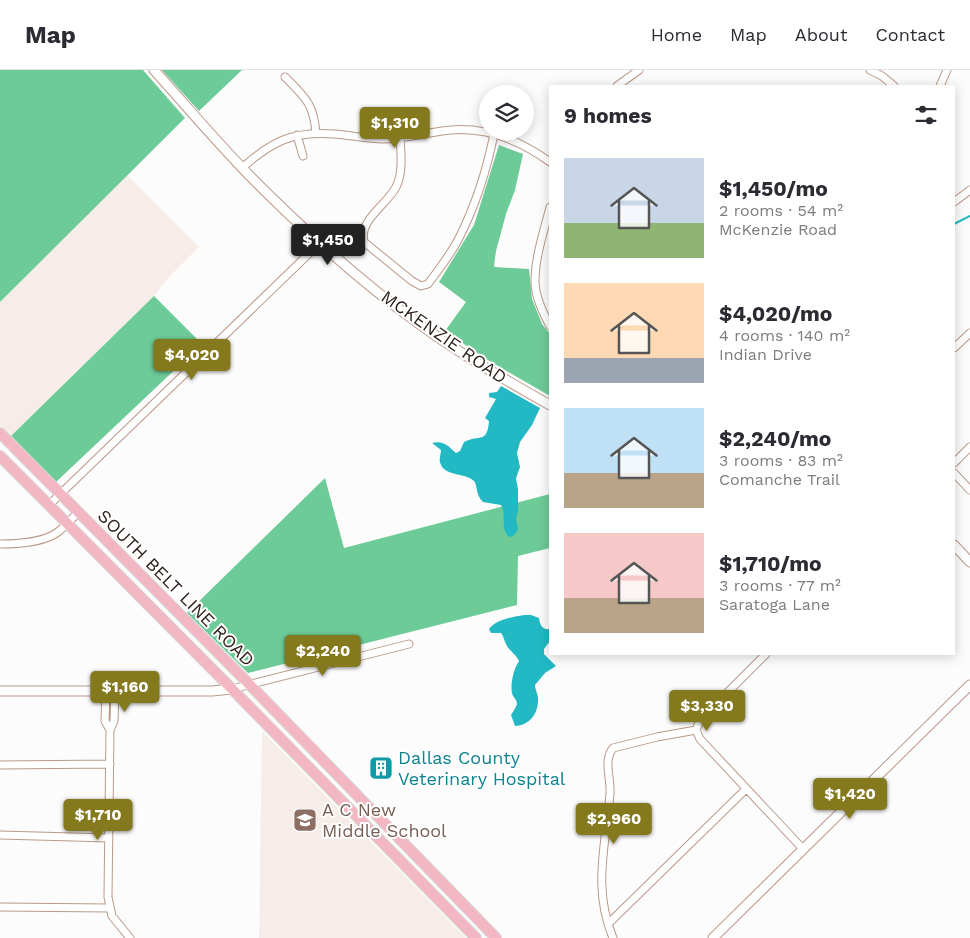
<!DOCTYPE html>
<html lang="en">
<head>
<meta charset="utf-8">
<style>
  :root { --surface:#fff; --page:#f7f7f7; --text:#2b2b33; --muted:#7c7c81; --line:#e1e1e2; --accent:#85791e }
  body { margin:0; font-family:"Work Sans",sans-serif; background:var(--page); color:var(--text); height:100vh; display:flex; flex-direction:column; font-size:19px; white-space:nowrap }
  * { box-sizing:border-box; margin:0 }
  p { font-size:16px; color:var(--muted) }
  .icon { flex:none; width:28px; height:28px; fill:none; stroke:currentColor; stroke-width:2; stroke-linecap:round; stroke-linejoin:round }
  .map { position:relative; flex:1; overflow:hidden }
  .drawer { position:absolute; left:549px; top:15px; width:406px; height:570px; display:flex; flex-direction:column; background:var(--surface); border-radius:0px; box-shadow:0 2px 12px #0003 }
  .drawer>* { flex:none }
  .tools { position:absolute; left:479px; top:15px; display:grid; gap:10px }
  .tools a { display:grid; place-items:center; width:55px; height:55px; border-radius:50%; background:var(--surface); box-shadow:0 2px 12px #0003; font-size:25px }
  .price { position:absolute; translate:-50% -42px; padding:0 11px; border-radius:5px; background:var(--accent); color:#fff; font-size:16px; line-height:32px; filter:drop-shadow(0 1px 2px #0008) }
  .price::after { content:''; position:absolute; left:50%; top:30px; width:15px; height:11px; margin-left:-8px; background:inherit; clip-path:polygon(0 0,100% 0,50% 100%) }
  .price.active { background:#222; color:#fff }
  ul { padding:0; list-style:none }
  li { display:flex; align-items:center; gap:15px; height:125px; padding:0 15px }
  li span { display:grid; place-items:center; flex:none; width:140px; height:100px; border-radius:0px; color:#555 }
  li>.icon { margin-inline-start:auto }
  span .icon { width:60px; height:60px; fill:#fffc; stroke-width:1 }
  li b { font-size:21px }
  h2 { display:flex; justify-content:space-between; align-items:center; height:60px; padding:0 15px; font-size:21px }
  header { display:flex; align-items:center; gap:30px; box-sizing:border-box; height:70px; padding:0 25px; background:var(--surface); border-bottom:1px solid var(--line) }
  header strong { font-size:24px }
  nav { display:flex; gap:28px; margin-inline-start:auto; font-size:18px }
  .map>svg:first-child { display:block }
  .built { fill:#f6ede9 }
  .forest { fill:#6dcb98 }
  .water { fill:#22b9c4 }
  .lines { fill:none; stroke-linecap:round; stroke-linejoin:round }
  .stream { stroke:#22b9c4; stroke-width:2 }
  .minor-casing { stroke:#ba9988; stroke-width:9 }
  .tertiary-casing { stroke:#ba9988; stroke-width:11 }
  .primary-casing { stroke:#d9d7d6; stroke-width:12 }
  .minor { stroke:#fff; stroke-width:7 }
  .tertiary { stroke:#fff; stroke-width:9 }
  .primary { stroke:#f3b7c4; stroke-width:10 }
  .labels { text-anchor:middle; stroke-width:4; stroke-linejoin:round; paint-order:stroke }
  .street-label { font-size:18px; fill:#2c1f19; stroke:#fff }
  .culture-label { font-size:18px; fill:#0d838f; stroke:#fff; text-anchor:start }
  .education-label { font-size:18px; fill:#785e54; stroke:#fff; text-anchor:start }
</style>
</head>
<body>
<header>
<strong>Map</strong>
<nav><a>Home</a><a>Map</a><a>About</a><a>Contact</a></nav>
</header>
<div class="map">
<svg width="970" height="868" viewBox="0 0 970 868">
  <rect width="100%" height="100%" fill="#fcfcfc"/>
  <path class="built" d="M127,105L199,177L169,207L154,226L11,366L0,355V232Z
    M262,661L466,868H259Z"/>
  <path class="forest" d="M0,0H143L185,48L0,232Z
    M162,0H242L199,41Z
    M499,75L523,84L515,120L506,144L496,181L494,196L495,197L529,199L532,229L542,254L550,264V326L486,289L445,261L466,232L439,212L474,155Z
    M154,226L202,274L56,412L11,366Z
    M325,408L344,478L550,424V478L518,486L517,535L248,603L187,543Z"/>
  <path class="water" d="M501,316L540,338L532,355L520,372L517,383L520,397L516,408L518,419V441L516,448L518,460L512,467L508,466C500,457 507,446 501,435L483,432C475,424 478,416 474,411C465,402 443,407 440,392C439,388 441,384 441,380L432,373C444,370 448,376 456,383L460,381L464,372C480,364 487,374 489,351L485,348L496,329L489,327V323L497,322Z
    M524,545H531L539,548C540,555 542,560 550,559V571L544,579V584L556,596L545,603L535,615C535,619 537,622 538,627C539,642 531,655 515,656L511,645C513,641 516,638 517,634C517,629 513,628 512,623C510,614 514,598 519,591C516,584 509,581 506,574C504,570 504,567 501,563H491L489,559C496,549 513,547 524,545Z"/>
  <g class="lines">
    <path class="stream" d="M954,154L970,146"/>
    <g class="minor-casing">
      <path id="minor" d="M870,0L882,6L894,16
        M285,7C305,27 314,34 316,64
        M617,16L639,0
        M940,16L947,0
        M297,65L303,86
        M400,68C401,83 403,101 397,115C389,134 358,149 364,172L412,211L421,216L428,214C439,199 452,183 460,166C476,134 487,99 494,64
        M242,98C272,71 293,61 334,64C350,65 367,69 383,69C406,69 428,62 451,60C488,57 521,71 550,92
        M954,132L970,120
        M550,137C544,161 535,187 535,211C535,227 543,243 550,256
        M954,278L970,263
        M954,393L970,377
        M954,403L970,420
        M50,434L320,173
        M0,474C17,474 43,473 58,462C65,456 71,449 78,443
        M232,619L409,574
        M106,621L105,651L110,660
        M115,621L114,651L110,660L108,827L112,846L130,868
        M696,660L700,669L803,779
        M0,695L110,694
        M0,765L109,768
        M0,837L109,838
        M608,854L746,719
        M613,868C592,817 606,775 610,723C611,707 603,691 613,678L657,667L696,660L700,650L766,584"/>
    </g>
    <g class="tertiary-casing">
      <path id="tertiary" d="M154,0C192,42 228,86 269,125C316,171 365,215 418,253C460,284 505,310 550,335
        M954,475L970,492
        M0,621H212L232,619
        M713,868L970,615"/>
    </g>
    <g class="primary-casing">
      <path id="primary" d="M0,363L249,614L496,868
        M0,386L232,619L476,868"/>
    </g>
    <use href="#minor" class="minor"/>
    <use href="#tertiary" class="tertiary"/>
    <use href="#primary" class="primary"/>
  </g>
  <defs>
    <g id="building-square" transform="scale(1.25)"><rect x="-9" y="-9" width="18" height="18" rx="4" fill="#0f9aa8" stroke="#fff"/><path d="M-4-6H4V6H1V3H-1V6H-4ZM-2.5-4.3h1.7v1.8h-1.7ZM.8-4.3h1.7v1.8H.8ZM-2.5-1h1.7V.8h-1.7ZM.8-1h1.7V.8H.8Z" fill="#fff"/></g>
    <g id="school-square" transform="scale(1.25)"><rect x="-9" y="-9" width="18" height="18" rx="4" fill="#8d6e63" stroke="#fff"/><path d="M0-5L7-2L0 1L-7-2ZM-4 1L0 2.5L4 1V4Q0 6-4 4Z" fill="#fff"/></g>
  </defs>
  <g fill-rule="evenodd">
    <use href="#building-square" x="381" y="698"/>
    <use href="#school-square" x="305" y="750"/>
  </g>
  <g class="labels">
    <g class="street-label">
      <text transform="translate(444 267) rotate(35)" y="6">MCKENZIE ROAD</text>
      <text transform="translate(176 518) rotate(45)" y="6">SOUTH BELT LINE ROAD</text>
    </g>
    <g class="culture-label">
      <text x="398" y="694">Dallas County<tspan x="398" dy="21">Veterinary Hospital</tspan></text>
    </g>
    <g class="education-label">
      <text x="322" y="746">A C New<tspan x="322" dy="21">Middle School</tspan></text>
    </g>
  </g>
</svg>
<div class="tools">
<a><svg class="icon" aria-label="layers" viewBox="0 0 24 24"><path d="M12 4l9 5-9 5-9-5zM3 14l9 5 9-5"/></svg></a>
</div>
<b class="price" style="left:395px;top:79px">$1,310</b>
<b class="price active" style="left:328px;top:196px">$1,450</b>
<b class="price" style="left:192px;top:311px">$4,020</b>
<b class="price" style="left:323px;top:607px">$2,240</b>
<b class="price" style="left:125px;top:643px">$1,160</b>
<b class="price" style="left:707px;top:662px">$3,330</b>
<b class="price" style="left:850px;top:750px">$1,420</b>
<b class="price" style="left:98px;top:771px">$1,710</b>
<b class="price" style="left:614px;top:775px">$2,960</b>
<section class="drawer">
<h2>9 homes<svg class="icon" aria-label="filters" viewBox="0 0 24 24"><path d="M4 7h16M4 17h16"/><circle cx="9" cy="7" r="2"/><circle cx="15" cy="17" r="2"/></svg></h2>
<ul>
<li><span style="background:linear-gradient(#c9d6e8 65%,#8fb573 0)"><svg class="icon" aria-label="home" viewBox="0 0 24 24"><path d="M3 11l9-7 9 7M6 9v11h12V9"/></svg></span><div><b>$1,450/mo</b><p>2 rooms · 54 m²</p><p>McKenzie Road</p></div></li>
<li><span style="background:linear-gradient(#ffd9b3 75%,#9aa5b1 0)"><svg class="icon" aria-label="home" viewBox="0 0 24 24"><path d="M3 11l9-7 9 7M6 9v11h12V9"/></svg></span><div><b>$4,020/mo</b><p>4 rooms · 140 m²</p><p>Indian Drive</p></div></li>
<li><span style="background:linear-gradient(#bfe0f5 65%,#b9a48a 0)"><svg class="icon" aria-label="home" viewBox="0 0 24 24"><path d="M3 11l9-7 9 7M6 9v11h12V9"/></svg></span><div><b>$2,240/mo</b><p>3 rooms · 83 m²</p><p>Comanche Trail</p></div></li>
<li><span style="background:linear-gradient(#f6c9c9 65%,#b9a48a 0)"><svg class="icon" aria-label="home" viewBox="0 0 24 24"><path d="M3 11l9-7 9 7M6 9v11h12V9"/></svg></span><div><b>$1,710/mo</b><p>3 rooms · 77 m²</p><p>Saratoga Lane</p></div></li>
</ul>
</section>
</div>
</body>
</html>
